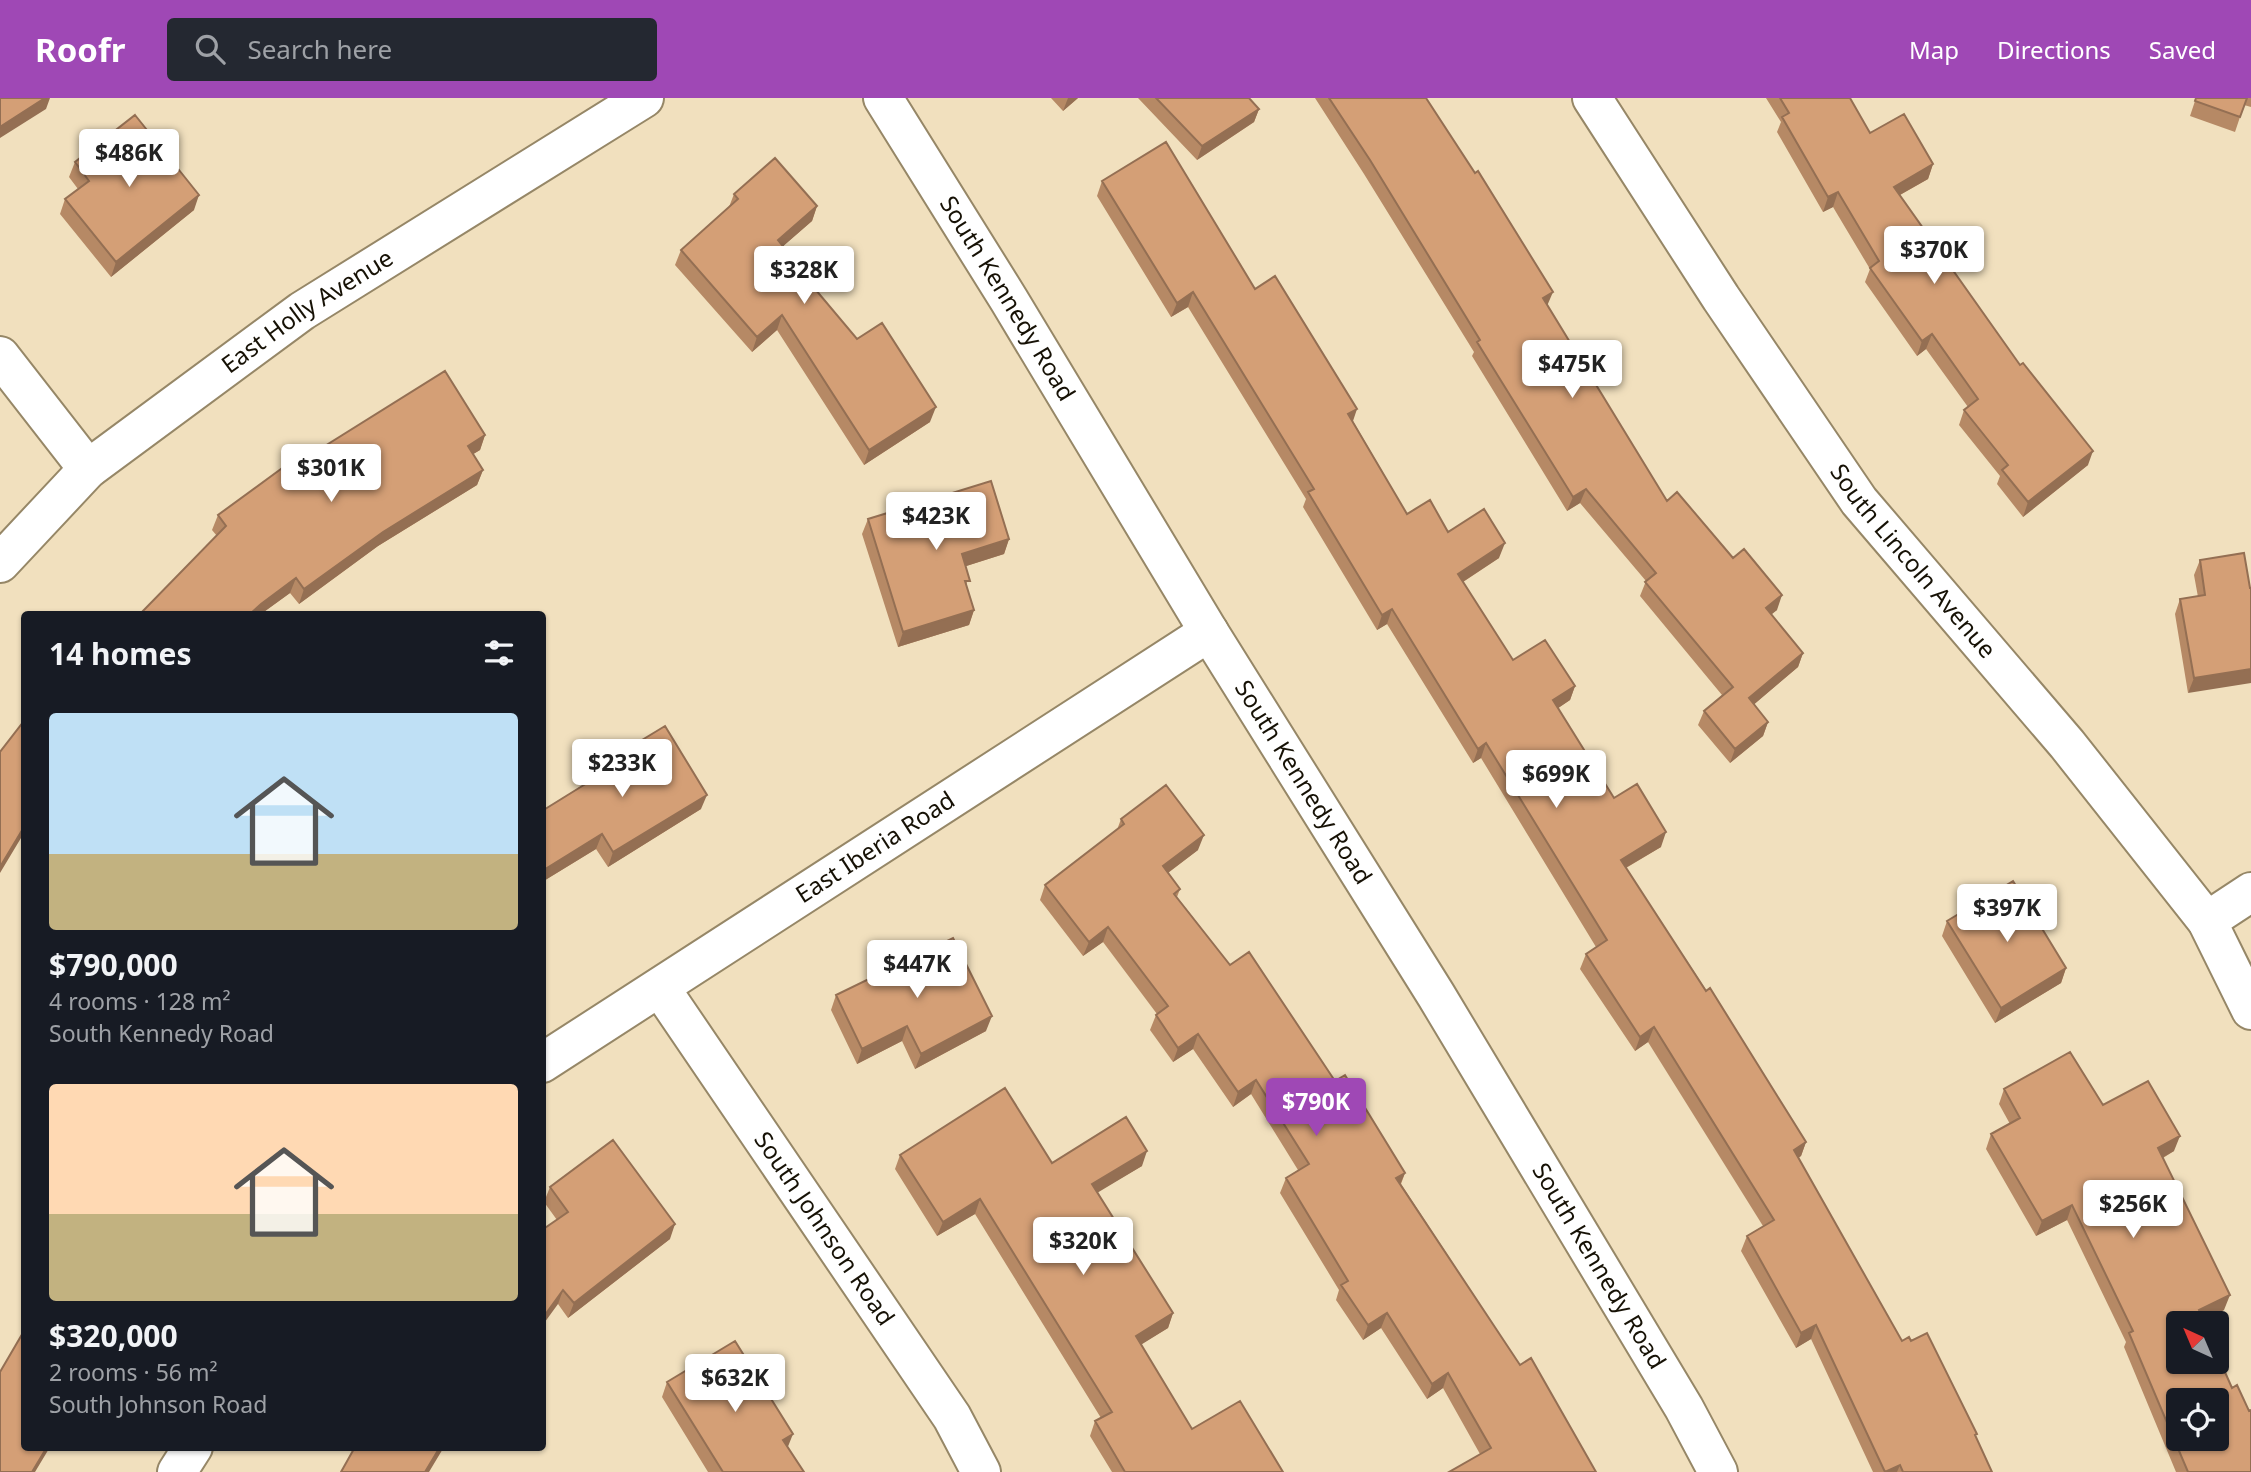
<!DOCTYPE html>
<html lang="en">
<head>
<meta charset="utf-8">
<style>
  :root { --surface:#171b24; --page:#242831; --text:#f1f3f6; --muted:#9ea1a6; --accent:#9f48b5 }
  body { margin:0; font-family:"Noto Sans",sans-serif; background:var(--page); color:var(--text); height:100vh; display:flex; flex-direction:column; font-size:26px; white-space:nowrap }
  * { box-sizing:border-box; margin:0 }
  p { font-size:23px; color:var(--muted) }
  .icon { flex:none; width:38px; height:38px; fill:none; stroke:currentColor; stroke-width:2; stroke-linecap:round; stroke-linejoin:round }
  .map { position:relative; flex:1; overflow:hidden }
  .drawer { position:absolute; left:21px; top:513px; width:525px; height:840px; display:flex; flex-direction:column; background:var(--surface); border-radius:7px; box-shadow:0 2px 5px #0004 }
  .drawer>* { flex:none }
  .needle { width:46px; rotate:316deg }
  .buttons { position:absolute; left:2166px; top:1213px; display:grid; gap:14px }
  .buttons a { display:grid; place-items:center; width:63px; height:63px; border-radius:7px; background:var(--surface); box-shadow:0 2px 5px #0004; font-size:35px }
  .price { position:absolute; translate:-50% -60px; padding:0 16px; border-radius:7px; background:#fff; color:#222; font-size:23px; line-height:46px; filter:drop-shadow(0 2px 4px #0008) }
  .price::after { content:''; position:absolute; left:50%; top:42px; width:21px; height:16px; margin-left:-10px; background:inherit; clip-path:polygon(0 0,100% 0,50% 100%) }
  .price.active { background:var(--accent); color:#fff }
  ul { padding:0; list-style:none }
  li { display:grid; align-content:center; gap:14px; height:371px; padding:0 28px }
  li span { display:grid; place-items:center; height:217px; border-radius:7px; color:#555 }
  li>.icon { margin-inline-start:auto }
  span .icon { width:126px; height:126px; fill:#fffc; stroke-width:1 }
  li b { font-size:30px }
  h2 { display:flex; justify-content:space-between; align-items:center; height:84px; padding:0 28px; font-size:30px }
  header { display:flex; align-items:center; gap:42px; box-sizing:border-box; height:98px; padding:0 35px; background:var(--accent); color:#fff }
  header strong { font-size:33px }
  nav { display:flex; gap:38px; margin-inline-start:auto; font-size:24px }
  .search { width:490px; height:63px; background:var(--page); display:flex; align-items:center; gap:18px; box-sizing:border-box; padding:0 24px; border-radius:7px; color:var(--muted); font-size:26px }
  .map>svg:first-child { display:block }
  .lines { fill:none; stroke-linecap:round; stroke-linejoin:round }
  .street-casing { stroke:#968767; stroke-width:42 }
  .secondary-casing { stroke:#968767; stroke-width:42 }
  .street { stroke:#fff; stroke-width:38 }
  .secondary { stroke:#fff; stroke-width:38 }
  .wall { fill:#b68965 }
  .shaded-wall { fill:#946f53 }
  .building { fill:#d49f76; stroke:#946f53; stroke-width:2; fill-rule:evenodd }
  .labels { text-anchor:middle; stroke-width:5; stroke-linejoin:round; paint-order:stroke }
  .street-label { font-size:24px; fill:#161105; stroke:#feedcb }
</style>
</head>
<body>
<header>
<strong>Roofr</strong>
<div class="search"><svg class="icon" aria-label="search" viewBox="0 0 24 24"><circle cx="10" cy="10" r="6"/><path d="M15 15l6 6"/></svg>Search here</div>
<nav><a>Map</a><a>Directions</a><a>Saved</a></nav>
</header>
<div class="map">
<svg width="2251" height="1374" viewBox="0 0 2251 1374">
  <rect width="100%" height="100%" fill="#f1e0be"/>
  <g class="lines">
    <g class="street-casing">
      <g id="street">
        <path id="s1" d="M883,0L1009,202L1209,534L1436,897L1684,1310L1718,1374"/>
        <path d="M0,258L88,371"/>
        <path d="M2207,823L2251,794"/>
        <path id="s2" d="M661,891L952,1319L981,1374"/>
        <path id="s3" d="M542,965L1209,534"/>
        <path d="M177,1374L193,1349"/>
      </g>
    </g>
    <g class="secondary-casing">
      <g id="secondary">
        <path id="s4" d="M1592,0L1721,200L1859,403L2067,646L2207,823L2251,912"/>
        <path id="s5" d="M0,465L88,371L302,213L644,0"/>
      </g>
    </g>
    <use href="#street" class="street"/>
    <use href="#secondary" class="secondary"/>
  </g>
  <path class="wall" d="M1051,0H1078L1063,13Z
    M1138,0H1249L1259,11L1254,24L1197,62Z
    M1315,0H1426L1547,208L1667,403L1777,512L1771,516L1803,555L1798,569L1754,606L1768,624L1763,638L1730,665L1698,627L1704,613L1722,597L1640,498L1646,483L1580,405L1567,413L1472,258L1474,254L1364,76Z
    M1766,0H1850L1870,35L1933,66L1928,81L1900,97L2088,367L2023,419L1997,386L2000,378L1959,327L1964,312L1968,309L1926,251L1917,258L1865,184L1870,171L1833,109L1823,114L1777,34L1781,24Z
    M2196,0H2251V9L2244,7L2235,34L2190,18Z
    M75,64L194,112L111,179L60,116L65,101L78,91L69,79Z
    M1102,83L1255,191L1353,323L1407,416L1448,434L1499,460L1463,484L1513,562L1575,588L1570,602L1558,610L1614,700L1661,749L1626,770L1806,1044L1801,1058L1798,1060L1902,1243L1976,1339L1992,1374H1873L1811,1241L1796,1250L1741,1153L1747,1138L1763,1128L1648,944L1635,953L1580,871L1586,856L1596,849L1481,660L1473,665L1387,526L1377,532L1303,409L1306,401L1188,209L1171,219L1097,98Z
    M734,96L817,108L812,123L783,148L795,168L857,241L930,324L864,367L777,232L752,254L675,167L681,152L729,109Z
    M485,337L480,352L473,356L483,372L477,387L378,448L299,506L290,495L261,516H140L217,438L212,432L218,417Z
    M868,421L1009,441L1004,456L966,468L967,490L974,512L969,527L898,549L862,436Z
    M2200,462L2250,490L2188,595L2175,516L2180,501L2198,499L2194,477Z
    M596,670L701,711L608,769L596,751L542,784V713L591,682Z
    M1121,721L1198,752L1168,775L1180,791L1177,799L1230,867L1335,983L1405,1075L1401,1086L1520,1267L1596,1374L1480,1356L1443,1290L1427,1301L1381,1230L1363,1242L1336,1202L1339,1192L1280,1095L1286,1080L1298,1072L1251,996L1233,1009L1193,951L1173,964L1150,932L1156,917L1157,916L1103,844L1083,858L1040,802L1045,787L1117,732Z
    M1947,823L2066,870L2061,885L1995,925L1942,838Z
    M836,897L986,933L915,971L902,943L857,966L831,912Z
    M2004,991L2103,1007L2174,1053L2163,1060L2224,1212L2203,1222L2251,1374H2176L2124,1249L2126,1244L2067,1122L2036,1138L1986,1051L1991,1036L2010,1026L1999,1006Z
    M900,1057L1052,1065L1142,1068L1097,1094L1173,1215L1168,1230L1141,1246L1192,1331L1283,1374H1112L1090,1338L1095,1323L1101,1320L975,1116L937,1138L895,1071Z
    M550,1089L670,1141L568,1220L558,1206L557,1122L544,1104Z
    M667,1284L804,1374H708L662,1299Z"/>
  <path class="shaded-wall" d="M45,0H50L46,11L0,40V29Z
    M1068,0H1078L1063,13Z
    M1259,11L1254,24L1197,62L1202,48Z
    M1933,66L1928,81L1889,103L1894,89Z
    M1838,94L1833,109L1823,114L1828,99Z
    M199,97L194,112L111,179L116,164Z
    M817,108L812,123L773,157L778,142Z
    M1193,194L1188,209L1171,219L1177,205Z
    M1553,194L1547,208L1543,200Z
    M782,217L777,232L752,254L757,239Z
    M1932,236L1926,251L1917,258L1922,243Z
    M936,309L930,324L864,367L869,352Z
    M1357,311L1352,326L1348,316Z
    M485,337L480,352L462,363L468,348Z
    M2093,353L2088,367L2023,419L2028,404Z
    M483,372L477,387L378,448L299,506L304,491L383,434Z
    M1586,391L1580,405L1567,413L1573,399Z
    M1009,441L1004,456L957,471L962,456Z
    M1505,445L1499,460L1452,491L1458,476Z
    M296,480L290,495L261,516H250L261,506Z
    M1782,497L1777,512L1761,525L1766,510Z
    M1392,511L1387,526L1377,532L1382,517Z
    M974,512L969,527L898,549L903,534Z
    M1803,555L1798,569L1744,615L1749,600Z
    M2251,571V585L2188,595L2194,580Z
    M1575,588L1570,602L1548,617L1553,602Z
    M1768,624L1763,638L1730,665L1735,651Z
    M1486,645L1481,660L1473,665L1478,651Z
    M707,697L701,711L608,769L613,754Z
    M24,729V735L0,775V769Z
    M1666,734L1661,749L1615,776L1621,762Z
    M602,736L596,751L542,784V773Z
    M1204,737L1198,752L1157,783L1163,768Z
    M1108,829L1103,844L1083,858L1089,844Z
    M2066,870L2061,885L1995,925L2001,910Z
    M992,918L986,933L915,971L921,956Z
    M907,928L902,943L857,966L862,951Z
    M1654,929L1648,944L1635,953L1640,939Z
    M1198,936L1193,951L1173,964L1178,950Z
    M1256,982L1251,996L1233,1009L1238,994Z
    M2180,1038L2174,1053L2153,1065L2158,1050Z
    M1806,1044L1801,1058L1788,1066L1794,1052Z
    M1147,1053L1142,1068L1087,1101L1092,1086Z
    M1405,1075L1399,1089L1396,1080Z
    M980,1101L975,1116L937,1138L943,1124Z
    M2072,1107L2067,1122L2036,1138L2042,1123Z
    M675,1126L670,1141L568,1220L574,1205Z
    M563,1192L558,1206L542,1228V1221Z
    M2230,1197L2224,1212L2197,1225L2199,1212Z
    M1173,1215L1168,1230L1131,1253L1136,1238Z
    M1387,1215L1381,1230L1363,1242L1368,1227Z
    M1816,1227L1811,1241L1796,1250L1801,1235Z
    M1448,1275L1443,1290L1427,1301L1432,1286Z
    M793,1336L787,1351L783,1342Z
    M47,1349H50L35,1374H32Z
    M440,1349H444L429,1374H425Z
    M1900,1367L1897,1374H1885Z"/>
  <path class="building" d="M0,0H45L0,29Z
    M1156,0H1249L1259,11L1202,48Z
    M1329,0H1426L1475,75L1478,73L1553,194L1543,200L1667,403L1677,394L1733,460L1744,451L1782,497L1766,510L1803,555L1749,600L1768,624L1735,651L1704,613L1733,589L1645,484L1656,475L1586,391L1573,399L1477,244L1480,242L1370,62Z
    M1780,0H1850L1870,35L1904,16L1933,66L1894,89L2020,267L2023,265L2093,353L2028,404L2002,372L2008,367L1964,312L1978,301L1932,236L1922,243L1870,170L1879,163L1838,94L1828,99L1782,19L1789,15Z
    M2196,0H2247L2240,19L2195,3Z
    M135,17L199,97L116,164L65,101L89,83L75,64Z
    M1166,44L1255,191L1275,178L1357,311L1348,316L1407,416L1430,402L1448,434L1484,411L1505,445L1458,476L1513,562L1545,542L1575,588L1553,602L1614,700L1637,686L1666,734L1621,762L1706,893L1710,890L1806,1044L1794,1052L1902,1243L1909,1239L1911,1243L1927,1235L1977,1336L1975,1337L1992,1374H1903L1900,1367L1885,1374L1816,1227L1801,1235L1747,1138L1774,1122L1654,929L1640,939L1586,856L1607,842L1486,645L1478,651L1392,511L1382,517L1308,394L1314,391L1193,194L1177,205L1102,83Z
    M775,60L817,108L778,142L796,164L794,166L857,241L882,225L936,309L869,352L782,217L757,239L681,152L738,101L734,96Z
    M445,273L485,337L468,348L483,372L383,434L304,491L296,480L261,506L250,516H140L226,428L218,417L300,357L304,361Z
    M991,383L1009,441L962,456L970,483H965L974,512L903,534L868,421Z
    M2244,455L2250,490H2251V571L2194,580L2180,501L2205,497L2200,462Z
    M24,623V729L0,769V654Z
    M665,628L707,697L613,754L602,736L542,773V713L600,677L596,670Z
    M1166,687L1204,737L1163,768L1180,791L1174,796L1230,867L1249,854L1335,983L1345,977L1405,1075L1396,1080L1520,1267L1531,1260L1596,1374H1449L1491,1350L1448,1275L1432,1286L1387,1215L1368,1227L1341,1187L1348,1183L1286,1080L1309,1066L1256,982L1238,994L1198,936L1178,950L1156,917L1168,908L1108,829L1089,844L1045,787L1124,726L1121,721Z
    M2013,783L2066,870L2001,910L1947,823Z
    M953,840L992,918L921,956L907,928L862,951L836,897Z
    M2070,954L2103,1007L2148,983L2180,1038L2158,1050L2230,1197L2199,1212L2204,1225H2179V1264H2217V1256L2232,1290L2237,1287L2249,1313L2251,1312V1374H2188L2129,1235L2133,1233L2072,1107L2042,1123L1991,1036L2020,1020L2004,991ZM2179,1302H2217V1340H2179Z
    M1005,990L1052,1065L1126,1019L1147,1053L1092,1086L1173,1215L1136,1238L1192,1331L1240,1303L1283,1374H1125L1095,1323L1112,1314L980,1101L943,1124L900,1057Z
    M613,1042L675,1126L574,1205L563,1192L542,1221V1132L568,1114L550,1089Z
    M24,1233V1349H47L32,1374H0V1274Z
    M735,1243L793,1336L783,1342L804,1374H723L667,1284Z
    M355,1349H440L425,1374H341Z"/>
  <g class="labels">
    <g class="street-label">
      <text dy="8" stroke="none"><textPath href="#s1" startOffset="236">South Kennedy Road</textPath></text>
      <text dy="8" stroke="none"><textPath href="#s5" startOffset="399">East Holly Avenue</textPath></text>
      <text dy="8" stroke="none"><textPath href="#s4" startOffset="564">South Lincoln Avenue</textPath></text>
      <text dy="8" stroke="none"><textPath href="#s1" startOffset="803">South Kennedy Road</textPath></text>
      <text dy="8" stroke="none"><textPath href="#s3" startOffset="397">East Iberia Road</textPath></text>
      <text dy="8" stroke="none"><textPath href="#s2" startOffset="290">South Johnson Road</textPath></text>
      <text dy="8" stroke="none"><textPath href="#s1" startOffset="1370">South Kennedy Road</textPath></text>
    </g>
  </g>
</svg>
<div class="buttons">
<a><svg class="needle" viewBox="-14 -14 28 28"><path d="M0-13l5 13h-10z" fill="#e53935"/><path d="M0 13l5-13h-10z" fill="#9ea1a6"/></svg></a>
<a><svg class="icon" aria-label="locate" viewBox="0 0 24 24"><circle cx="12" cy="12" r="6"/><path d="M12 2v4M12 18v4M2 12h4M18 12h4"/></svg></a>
</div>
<b class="price" style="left:129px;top:91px">$486K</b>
<b class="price" style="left:1934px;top:188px">$370K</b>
<b class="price" style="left:804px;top:208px">$328K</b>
<b class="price" style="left:1572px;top:302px">$475K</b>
<b class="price" style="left:331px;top:406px">$301K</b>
<b class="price" style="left:936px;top:454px">$423K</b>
<b class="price" style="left:622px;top:701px">$233K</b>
<b class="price" style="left:1556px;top:712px">$699K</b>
<b class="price" style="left:2007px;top:846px">$397K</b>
<b class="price" style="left:917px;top:902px">$447K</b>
<b class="price active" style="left:1316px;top:1040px">$790K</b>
<b class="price" style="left:2133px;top:1142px">$256K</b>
<b class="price" style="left:1083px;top:1179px">$320K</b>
<b class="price" style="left:735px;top:1316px">$632K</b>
<section class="drawer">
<h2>14 homes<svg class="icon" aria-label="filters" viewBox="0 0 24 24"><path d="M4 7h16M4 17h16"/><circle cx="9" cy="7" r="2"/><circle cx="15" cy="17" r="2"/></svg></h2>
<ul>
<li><span style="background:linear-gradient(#bfe0f5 65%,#c2b280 0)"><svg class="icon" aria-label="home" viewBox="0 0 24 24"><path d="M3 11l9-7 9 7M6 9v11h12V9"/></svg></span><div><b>$790,000</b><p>4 rooms · 128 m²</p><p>South Kennedy Road</p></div></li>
<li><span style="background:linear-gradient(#ffd9b3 60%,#c2b280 0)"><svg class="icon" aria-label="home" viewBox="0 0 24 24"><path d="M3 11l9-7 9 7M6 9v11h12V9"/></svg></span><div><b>$320,000</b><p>2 rooms · 56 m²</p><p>South Johnson Road</p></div></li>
</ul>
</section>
</div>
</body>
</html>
